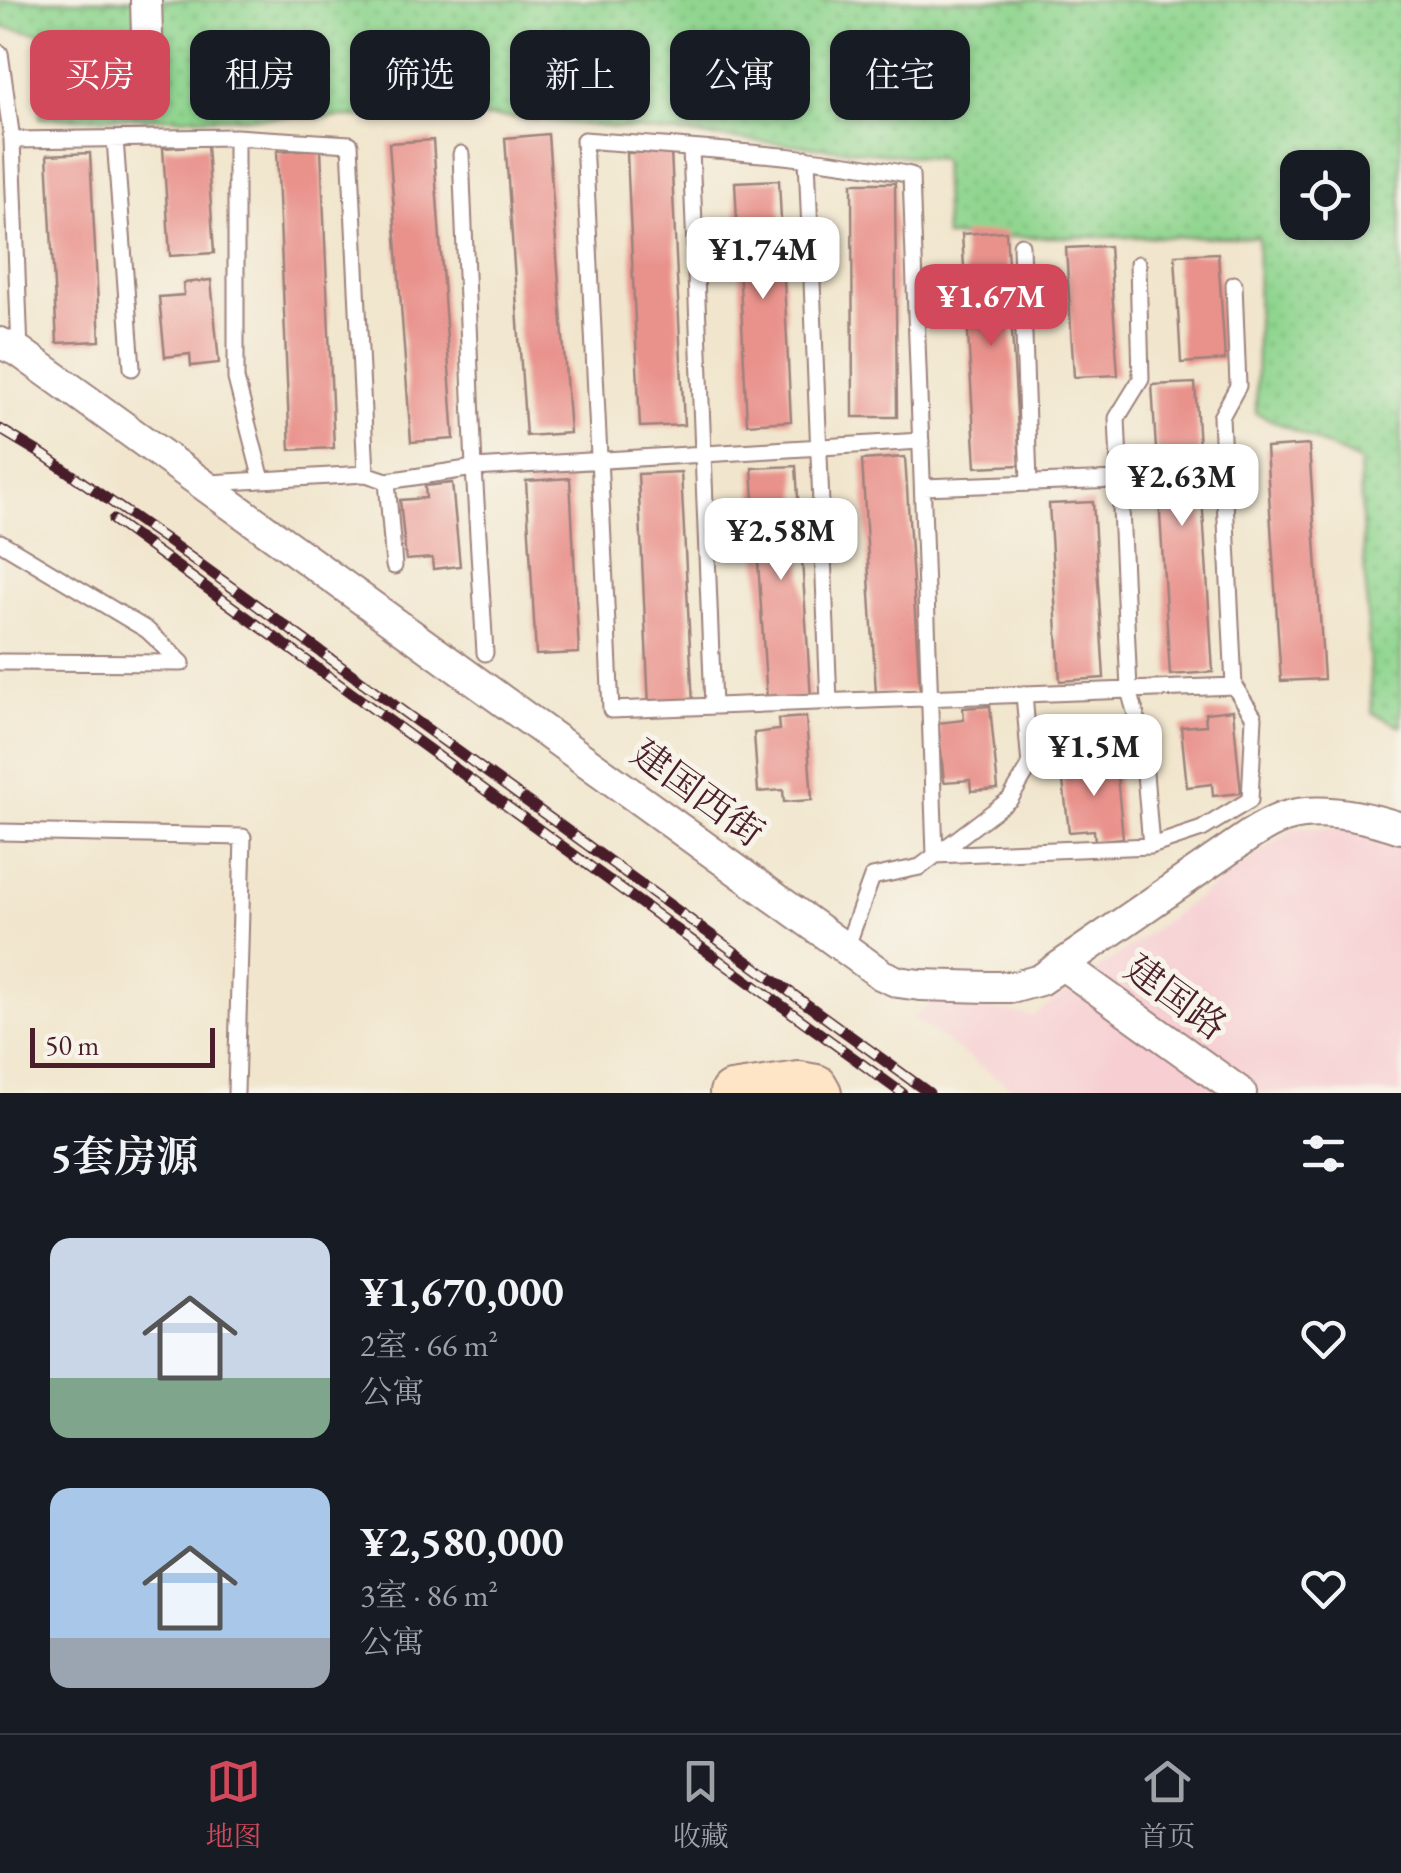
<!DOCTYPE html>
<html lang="zh">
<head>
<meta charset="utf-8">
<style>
  :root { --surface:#171b24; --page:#242831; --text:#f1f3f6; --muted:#9ea1a6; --line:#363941; --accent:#d1495b }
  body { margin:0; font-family:"EB Garamond","Noto Serif SC",serif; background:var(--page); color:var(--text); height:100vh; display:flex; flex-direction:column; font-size:38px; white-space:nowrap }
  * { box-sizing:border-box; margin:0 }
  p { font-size:32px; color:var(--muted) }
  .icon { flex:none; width:55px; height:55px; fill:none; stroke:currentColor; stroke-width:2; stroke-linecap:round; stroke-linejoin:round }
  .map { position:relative; height:1093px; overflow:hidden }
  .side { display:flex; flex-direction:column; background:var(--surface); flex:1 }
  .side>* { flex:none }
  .top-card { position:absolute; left:30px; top:30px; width:1342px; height:90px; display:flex; gap:20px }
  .fabs { position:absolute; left:1280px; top:150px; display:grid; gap:20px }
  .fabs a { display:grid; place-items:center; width:90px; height:90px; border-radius:20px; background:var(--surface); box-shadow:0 2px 8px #0004; font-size:50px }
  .scale { position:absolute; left:30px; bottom:25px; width:185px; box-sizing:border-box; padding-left:10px; border:5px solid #4a1f2b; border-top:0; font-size:28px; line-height:35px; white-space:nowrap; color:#4a1f2b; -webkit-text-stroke:8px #f7f3e8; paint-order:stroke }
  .price { position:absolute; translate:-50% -85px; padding:0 22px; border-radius:20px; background:#fff; color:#222; font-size:32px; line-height:65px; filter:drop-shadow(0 2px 5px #0008) }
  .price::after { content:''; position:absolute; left:50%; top:60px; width:30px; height:22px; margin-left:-15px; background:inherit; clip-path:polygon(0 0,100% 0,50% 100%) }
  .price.active { background:var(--accent); color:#fff }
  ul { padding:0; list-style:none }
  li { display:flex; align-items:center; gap:30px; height:250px; padding:0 50px }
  li span { display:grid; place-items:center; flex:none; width:280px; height:200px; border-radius:20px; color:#555 }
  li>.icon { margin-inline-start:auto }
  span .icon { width:120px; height:120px; fill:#fffc; stroke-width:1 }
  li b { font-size:42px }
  h2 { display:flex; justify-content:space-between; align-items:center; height:120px; padding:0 50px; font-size:42px }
  .chip { padding:0 35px; border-radius:20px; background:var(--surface); box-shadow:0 2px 8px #0004; font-size:35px; line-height:90px }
  .chip.active { background:var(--accent); color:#fff }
  .tab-bar { display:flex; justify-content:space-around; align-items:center; height:140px; border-top:2px solid var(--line); background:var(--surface); font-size:28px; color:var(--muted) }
  .tab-bar a { display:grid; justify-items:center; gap:5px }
  .tab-bar .active { color:var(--accent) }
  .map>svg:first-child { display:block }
  .built { fill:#f7cfd3 }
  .grass { fill:url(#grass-dots); stroke:#6c7a5d; stroke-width:2.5; fill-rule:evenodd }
  .building { fill:#e9928c }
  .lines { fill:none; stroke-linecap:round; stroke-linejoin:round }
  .lane-casing { stroke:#9e827c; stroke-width:19 }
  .street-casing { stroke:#9e827c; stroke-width:34 }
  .secondary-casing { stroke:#9e827c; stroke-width:46 }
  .lane { stroke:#fff; stroke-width:15 }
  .street { stroke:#fff; stroke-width:30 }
  .secondary { stroke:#fde5c5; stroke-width:42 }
  .rail-casing { stroke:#4a1f2b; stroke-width:11 }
  .rail { stroke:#f7f3e8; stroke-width:8; stroke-dasharray:22; stroke-linecap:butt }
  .labels { text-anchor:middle; stroke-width:10; stroke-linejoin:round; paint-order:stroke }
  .street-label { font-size:38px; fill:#4a1f2b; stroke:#f7f3e8 }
</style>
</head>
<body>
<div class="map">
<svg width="1401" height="1093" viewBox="0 0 1401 1093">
  <defs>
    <pattern id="grass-dots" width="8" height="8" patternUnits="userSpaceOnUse" patternTransform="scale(2.5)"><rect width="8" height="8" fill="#8fd58f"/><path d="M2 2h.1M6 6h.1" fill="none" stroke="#7db67c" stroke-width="1.8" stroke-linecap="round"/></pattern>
  </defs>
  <rect width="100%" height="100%" fill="#f7f3e8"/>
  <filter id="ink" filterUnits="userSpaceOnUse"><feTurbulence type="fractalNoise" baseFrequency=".01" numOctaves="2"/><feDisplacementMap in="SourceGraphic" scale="20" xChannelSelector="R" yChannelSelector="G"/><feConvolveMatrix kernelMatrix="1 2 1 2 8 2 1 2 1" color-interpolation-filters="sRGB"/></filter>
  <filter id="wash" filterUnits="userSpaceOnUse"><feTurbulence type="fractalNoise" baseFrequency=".0048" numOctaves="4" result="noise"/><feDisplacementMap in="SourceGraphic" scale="40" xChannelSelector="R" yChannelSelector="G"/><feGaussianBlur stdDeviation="2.25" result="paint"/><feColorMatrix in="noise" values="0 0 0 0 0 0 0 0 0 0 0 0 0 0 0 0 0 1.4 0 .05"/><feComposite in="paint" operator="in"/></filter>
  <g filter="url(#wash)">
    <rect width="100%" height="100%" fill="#f1e6cd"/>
    <path class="built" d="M1336,828L1401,845V1093H1018L913,1018L935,1000L1033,1016L1293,829Z"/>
    <path class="grass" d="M0,0H1401V726L1372,713L1359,461L1256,413L1258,237H945L942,159L504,117L40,118L44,34L0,27ZM1298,168H1352V222H1298Z"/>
    <g id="blocks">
      <path class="building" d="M548,134L570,433L526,436L505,138Z
        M433,140L454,439L411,442L389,143Z
        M207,145L214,253L170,256L163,148Z
        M321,149L334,448L290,450L277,151Z
        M671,151L684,425L640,427L627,153Z
        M90,153L100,341L57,343L47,155Z
        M779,180L791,421L747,424L735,182Z
        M852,183H895L897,417H853Z
        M1006,231L1020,465L976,467L962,234Z
        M1109,246L1118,375L1074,377L1066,248Z
        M1218,253L1225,360L1181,363L1175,255Z
        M211,280L219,363L191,366L190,354L165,357L159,297L184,295L183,283Z
        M1195,383L1213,672L1170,675L1152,385Z
        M1309,445L1324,679L1281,681L1266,448Z
        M905,457L920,691L876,693L862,460Z
        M796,466L811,699L767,701L752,468Z
        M681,472L693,705L649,707L638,474Z
        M570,478L579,653L536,655L526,481Z
        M452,483L460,566L433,569L432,558L406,560L400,500L426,498L425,486Z
        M1093,502L1104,678L1060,681L1049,504Z
        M990,706L998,789L971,791L970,780L944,782L938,723L964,720L963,708Z
        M1233,710L1241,793L1213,796L1212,784L1187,787L1181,727L1206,725L1205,713Z
        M806,717L812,800L784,802L783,790L758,792L754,733L779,730L778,719Z
        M1115,756L1123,838L1095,841L1094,830L1069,832L1062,773L1088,770L1087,758Z"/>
    </g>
  </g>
  <g filter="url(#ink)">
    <use href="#blocks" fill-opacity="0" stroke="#9e827c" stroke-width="2.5"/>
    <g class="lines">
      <g class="lane-casing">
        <path id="lane" d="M0,53L12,140
          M236,137L350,144L366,474
          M115,139L132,368
          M691,149L713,706
          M461,154L474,468L485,653
          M807,158L829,702
          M1021,245L1029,483
          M1138,264L1141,379L1117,418L1129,690L1142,737L1151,846
          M1234,284L1238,386L1221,417L1234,686L1254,717L1250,800L1202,829L1151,846L935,855C927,628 920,402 911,175C803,153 693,149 584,140L611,710L1234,686
          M20,352L12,140L236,137V379L262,480
          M387,481L394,566
          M209,483L366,474L387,481L474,468L921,441
          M923,487L1119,480
          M0,542L147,630L182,663L0,662
          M0,832L243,837L236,1093
          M846,949L872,877L920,867L1010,799L1030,766L1024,694"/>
      </g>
      <g class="street-casing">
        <path id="street" d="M146,0L147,35
          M0,343L20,352L882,975L898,982L920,985L988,987H1015L1040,980L1250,835C1261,828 1272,821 1285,817C1320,806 1367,817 1401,828
          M1063,965L1241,1093"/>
      </g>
      <g class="secondary-casing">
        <path id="secondary" d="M731,1093L799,1083L816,1086L820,1093"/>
      </g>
      <use href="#lane" class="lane"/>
      <use href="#street" class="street"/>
      <use href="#secondary" class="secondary"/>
      <g class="rail-casing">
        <path id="rail" d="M0,429L45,456L168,541L929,1093
          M113,520L902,1093"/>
      </g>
      <use href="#rail" class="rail"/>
    </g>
  </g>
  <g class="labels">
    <g class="street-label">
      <text transform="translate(698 793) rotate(36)" y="13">建国西街</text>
      <text transform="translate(1176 997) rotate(36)" y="13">建国路</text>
    </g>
  </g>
</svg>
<div class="fabs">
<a><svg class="icon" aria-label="locate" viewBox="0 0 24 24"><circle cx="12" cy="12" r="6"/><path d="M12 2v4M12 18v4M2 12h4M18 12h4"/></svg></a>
</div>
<div class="scale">50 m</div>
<b class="price" style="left:763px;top:302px">¥1.74M</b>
<b class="price active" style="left:991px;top:349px">¥1.67M</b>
<b class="price" style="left:1182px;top:529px">¥2.63M</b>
<b class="price" style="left:781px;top:583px">¥2.58M</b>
<b class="price" style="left:1094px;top:799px">¥1.5M</b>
<div class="top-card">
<a class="chip active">买房</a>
<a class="chip">租房</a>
<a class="chip">筛选</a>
<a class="chip">新上</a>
<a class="chip">公寓</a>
<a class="chip">住宅</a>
</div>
</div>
<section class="side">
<h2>5套房源<svg class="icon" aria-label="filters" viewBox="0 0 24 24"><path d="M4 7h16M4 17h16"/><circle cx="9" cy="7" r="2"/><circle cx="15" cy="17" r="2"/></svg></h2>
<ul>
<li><span style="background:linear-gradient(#c9d6e8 70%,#7fa58c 0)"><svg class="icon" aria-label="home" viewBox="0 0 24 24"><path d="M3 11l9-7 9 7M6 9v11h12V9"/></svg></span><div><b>¥1,670,000</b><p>2室 · 66 m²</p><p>公寓</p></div><svg class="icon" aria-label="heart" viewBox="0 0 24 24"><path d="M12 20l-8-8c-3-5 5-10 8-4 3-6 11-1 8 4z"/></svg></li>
<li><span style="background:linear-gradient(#a9c7e8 75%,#9aa5b1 0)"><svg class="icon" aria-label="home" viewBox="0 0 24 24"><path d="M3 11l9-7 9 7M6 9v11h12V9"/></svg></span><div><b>¥2,580,000</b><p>3室 · 86 m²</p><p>公寓</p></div><svg class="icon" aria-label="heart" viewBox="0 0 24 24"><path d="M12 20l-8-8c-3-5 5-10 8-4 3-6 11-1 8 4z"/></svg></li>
</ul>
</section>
<nav class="tab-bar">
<a class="active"><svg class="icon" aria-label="map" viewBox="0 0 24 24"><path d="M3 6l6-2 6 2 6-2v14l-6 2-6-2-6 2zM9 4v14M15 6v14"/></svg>地图</a>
<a><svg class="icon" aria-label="saved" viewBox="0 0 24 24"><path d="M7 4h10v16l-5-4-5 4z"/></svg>收藏</a>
<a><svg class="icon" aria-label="home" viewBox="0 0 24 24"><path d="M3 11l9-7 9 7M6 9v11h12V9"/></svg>首页</a>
</nav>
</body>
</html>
